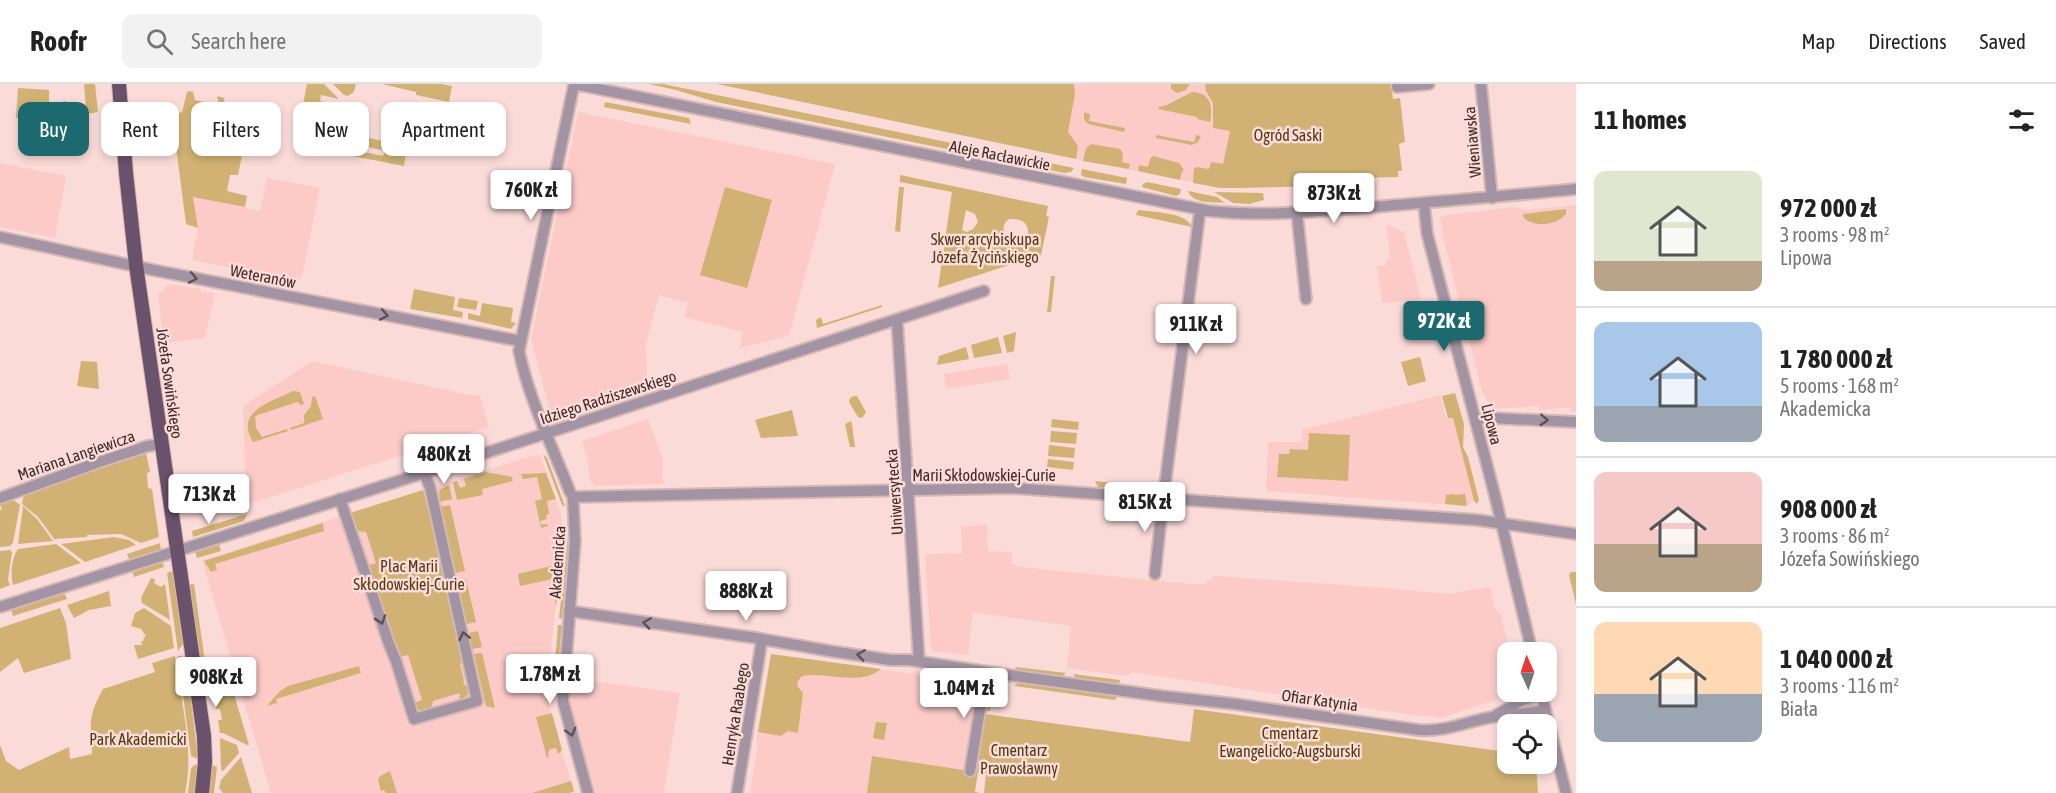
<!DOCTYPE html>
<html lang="en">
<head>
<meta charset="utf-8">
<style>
  :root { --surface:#fff; --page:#f2f2f2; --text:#222; --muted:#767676; --line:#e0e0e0; --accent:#1d6970 }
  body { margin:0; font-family:"Asap Condensed",sans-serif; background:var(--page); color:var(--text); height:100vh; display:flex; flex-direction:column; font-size:22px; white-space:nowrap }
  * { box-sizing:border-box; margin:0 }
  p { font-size:20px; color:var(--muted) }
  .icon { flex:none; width:33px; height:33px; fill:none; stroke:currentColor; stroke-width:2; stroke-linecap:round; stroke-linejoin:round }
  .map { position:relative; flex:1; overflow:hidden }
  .side { display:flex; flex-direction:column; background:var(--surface); width:480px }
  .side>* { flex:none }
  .banner { position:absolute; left:18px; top:18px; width:570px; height:54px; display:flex; gap:12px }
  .needle { width:39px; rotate:357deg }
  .buttons { position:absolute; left:1497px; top:558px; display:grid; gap:12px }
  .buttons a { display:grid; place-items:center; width:60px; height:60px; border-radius:12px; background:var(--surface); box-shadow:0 3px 9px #0003; font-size:30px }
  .price { position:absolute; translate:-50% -51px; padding:0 14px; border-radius:6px; background:#fff; color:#222; font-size:20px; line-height:39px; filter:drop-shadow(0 2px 3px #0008) }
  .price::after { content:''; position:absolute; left:50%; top:36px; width:18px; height:14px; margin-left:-9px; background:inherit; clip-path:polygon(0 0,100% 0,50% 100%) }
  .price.active { background:var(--accent); color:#fff }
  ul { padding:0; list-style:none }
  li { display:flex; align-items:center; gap:18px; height:150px; padding:0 18px }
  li+li { border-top:2px solid var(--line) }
  li span { display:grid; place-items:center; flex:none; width:168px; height:120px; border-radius:12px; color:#555 }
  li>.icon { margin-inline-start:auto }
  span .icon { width:72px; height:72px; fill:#fffc; stroke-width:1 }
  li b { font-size:26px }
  h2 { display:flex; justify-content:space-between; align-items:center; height:72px; padding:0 18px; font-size:26px }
  .tag { padding:0 21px; border-radius:12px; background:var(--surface); box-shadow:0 3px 9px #0003; font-size:21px; line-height:54px }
  .tag.active { background:var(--accent); color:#fff }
  header { display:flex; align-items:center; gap:36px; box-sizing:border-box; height:84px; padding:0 30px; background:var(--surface); border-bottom:2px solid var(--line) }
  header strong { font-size:28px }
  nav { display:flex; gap:33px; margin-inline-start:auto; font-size:21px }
  .search { width:420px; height:54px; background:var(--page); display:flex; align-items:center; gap:15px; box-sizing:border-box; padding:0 21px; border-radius:12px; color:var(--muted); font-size:22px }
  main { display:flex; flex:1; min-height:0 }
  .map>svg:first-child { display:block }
  .built { fill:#fccbc7 }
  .green { fill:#d1b274; fill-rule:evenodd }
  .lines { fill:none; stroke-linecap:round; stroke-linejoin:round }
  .minor-casing { stroke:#d5b8b5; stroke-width:14 }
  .major-casing { stroke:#d5b8b5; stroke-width:16 }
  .minor { stroke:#a294a3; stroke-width:10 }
  .major { stroke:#6a526c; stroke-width:14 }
  .oneway { stroke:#614f54 }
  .labels { text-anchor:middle; stroke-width:5; stroke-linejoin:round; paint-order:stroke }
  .park-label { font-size:16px; fill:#4e3b11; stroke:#fbdbd8 }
  .street-label { font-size:16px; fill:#3e2a29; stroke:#fbdbd8 }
</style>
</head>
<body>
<header>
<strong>Roofr</strong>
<div class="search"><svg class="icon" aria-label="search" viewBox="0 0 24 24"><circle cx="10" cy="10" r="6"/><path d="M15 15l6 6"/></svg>Search here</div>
<nav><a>Map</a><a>Directions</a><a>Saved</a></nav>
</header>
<main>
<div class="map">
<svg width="1576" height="709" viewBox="0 0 1576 709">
  <rect width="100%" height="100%" fill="#fbdbd8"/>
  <path class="built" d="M1072,0H1222L1213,44L1230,47L1223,80L1206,101L1057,71Z
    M578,28L835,80L789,252L739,264L743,248L684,233L688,219L659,211L646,260L647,298L550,328L531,255Z
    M0,79L66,92L55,154L0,143Z
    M267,94L320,104L302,192L300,193L298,198L192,176L198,144L193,112L260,127Z
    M1576,121V327L1571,328L1570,323L1539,326L1538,322L1492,325L1482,307L1443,153L1440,132L1513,123L1526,126Z
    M1386,140L1404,148L1421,215L1382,219L1377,182L1386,181V175L1390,174Z
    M169,200L201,205V207L215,209L205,254L164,259L158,210Z
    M312,277L470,311H480L489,343L246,421L243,322Z
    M1007,280L1010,295L946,305L944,290Z
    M1440,311L1446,334L1454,332L1475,416L1467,422L1266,407L1268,358H1302V346Z
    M648,335L663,375L662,394L665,400L595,402L590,397L587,374L582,357Z
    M540,371L561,430L563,454L547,604L552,637L575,709H271L202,476L525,374Z
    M987,441L988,467L1012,468L1011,480L1020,483L1202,501L1215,492L1384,504L1447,510L1490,503L1496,528L1500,529L1510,568H1508V608H1519L1441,634L1405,630L1133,588L1126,592L1067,584L1071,542L973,528L968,571L931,567L925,470L962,469L961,442Z
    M771,570L913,590L914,586L919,587L918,591L974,599L972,615L975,616L965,686L873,672L867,709H750L758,661L756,657Z
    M569,594L680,609L664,709H596L570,623Z"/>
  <path class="green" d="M84,0H95L98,28C82,30 65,38 63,17H66L67,27L86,26Z
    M307,0H324L339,15L321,11L320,17L338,21L336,27L303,20Z
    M333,0H356L354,8L348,12L344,11Z
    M382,0H442L452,2L449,18L416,11V8Z
    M649,0H663L1074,84L1071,88L1064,89L716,18L676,6Z
    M717,0H1074L1075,10L1068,48L1078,62L1076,75Z
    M1171,0H1190L1186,6L1177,9L1171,5Z
    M1205,0H1391L1393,15L1400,14L1405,58L1399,60L1402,87H1398V93L1366,94L1365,101L1240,104H1220L1193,99L1194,85L1196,83L1209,85L1211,78L1223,80L1230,47L1213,44V19L1206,7Z
    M18,4L49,6V33L16,34Z
    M190,7L193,8L195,16L219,21L217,12L224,14L225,22H235L239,25L254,27V19L258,24V27L250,29V33H248L247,46H254L253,51L247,50L243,67L249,68L248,72L242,71L238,91H230L227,107L247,112L245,123L193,113L198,144L186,140L172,32L182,28L187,8Z
    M1192,8C1211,9 1213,22 1210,38L1197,35V33L1158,25L1159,23L1167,21Z
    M605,18L689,34L691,40L604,23Z
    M301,27L306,28L300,58L324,62L330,33L339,35L337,47L351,50L364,68L383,72L385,67L368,63L359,52L407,62L404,82L295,61Z
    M1084,28L1090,30L1089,37L1125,44L1124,48L1088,40L1084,35Z
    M1156,51L1194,58L1196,51L1201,52L1198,58L1192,61L1156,54Z
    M1091,60L1120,65L1123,69L1122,78L1130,80L1129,85L1083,77L1086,64Z
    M1153,72L1179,79L1184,86L1182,87L1180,96L1138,87L1139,81L1148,83L1150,75Z
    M1082,85L1127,94L1126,100L1084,93L1081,91Z
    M900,91L1048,122L1046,132L1049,133L1041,171L938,204L952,108L900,98ZM966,126L975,130L978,138L973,145L967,148L962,146ZM1009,135C1024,134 1031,141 1027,155L1012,159L1007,156C1003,147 1001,141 1009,135Z
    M1147,98L1181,105L1180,110L1176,112L1142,103L1143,100Z
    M725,103L772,116L747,204L700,191Z
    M899,103H904L900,148L895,147Z
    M1188,107L1217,113L1225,119C1213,118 1192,120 1188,107Z
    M1214,108L1263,109L1264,116L1249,120L1233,119Z
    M1566,125V130C1557,141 1535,144 1524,134L1523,130Z
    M1138,126C1153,128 1186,128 1192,143L1136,131Z
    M1051,192H1055L1051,228H1047Z
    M414,205L455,213L453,226L463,228L462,234L410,225Z
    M459,214L478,217L476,226L457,223Z
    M482,219L513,224L511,238L516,239L511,245L468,235V229L480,232Z
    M882,221V223L817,244L816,236L821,233L823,240Z
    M1016,248L1014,267L1007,269L1003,252Z
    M998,253L1002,269L974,274L971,261Z
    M966,263L969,275L937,281L939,272Z
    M1420,273L1426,297L1408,302L1401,278Z
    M81,277L97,278L99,305L77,302Z
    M293,307L300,308L304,320L301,321L297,318L255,332L256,344L262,353L287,345L288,347L253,358C234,327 271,318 293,307Z
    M1455,309L1464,340L1463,363L1468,373L1479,416L1477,420L1474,417L1453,334H1448L1442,312Z
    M315,312L323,335L291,346L290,344L304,339V331L311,322L312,313Z
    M854,312H857L866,328L862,334L858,333L849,318L850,314Z
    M792,326L798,352L761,354L755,336Z
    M1052,335L1079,338L1078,346L1051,343Z
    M851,337L852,340L855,363H850L845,340Z
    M1051,347L1077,349L1076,360L1050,358Z
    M1309,349L1350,351L1348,397L1277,393L1279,370H1289L1290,365L1308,366Z
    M1049,361L1075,364L1074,374L1048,372Z
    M146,369L150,388L147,389L148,404L152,405L159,453L141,459L121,450L87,451V453L55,455V456L38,433L22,420L24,410Z
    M543,370L547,374L565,422L562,421Z
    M1048,375L1074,378L1073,386L1047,383Z
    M486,388L512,393L513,397L482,405L483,411L457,416L453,398L457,397L460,404L466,402L464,395Z
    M546,389L556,415L547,417L549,430L546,431L547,435L540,437L541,441L547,440L548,442L541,444L535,417L542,415L537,393L523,395L521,390Z
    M1095,397L1155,403V406L1098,403Z
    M449,401L452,415L440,418L439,406Z
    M423,406L466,575L460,580L464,597L463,599L466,602L470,599C470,609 469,612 459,616L460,609L433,617L431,625L422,628L416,625L414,619L422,616L408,571L400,573L369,481L376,479L366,448L357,447L350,429Z
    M1453,410L1454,411L1465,410L1467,422L1445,420L1446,411Z
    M12,415L20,421L13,459L10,462L0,463V426L2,425L0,421Z
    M450,421L465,487L456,489L440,423Z
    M23,422L37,435L53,457L18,460Z
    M247,430L244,437L193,453L192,447Z
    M323,439L324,447L215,480L217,486L211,488L204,477Z
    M568,452H570L562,535L559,534Z
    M114,453L129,456L136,461L85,478L61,460Z
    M160,459L161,467L130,477L127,470Z
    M56,460L81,479L13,501C10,490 12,473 18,465Z
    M219,460L221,467L197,474L195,468Z
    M10,466L12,468L8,496L10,501L0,505V467Z
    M562,470L556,521H555L557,494L520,502L518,490L555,481L553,472Z
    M162,477L164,483L134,493L132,486Z
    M173,487L183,560L178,567L167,489Z
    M1571,488H1576V520L1569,491Z
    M151,494L155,495L154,499L161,503L165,500L170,536L142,519L141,514Z
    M466,495L476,538L467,540L457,497Z
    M194,500L209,606H207L203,598L188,501Z
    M109,507L111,522L89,526L74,534L67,521Z
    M64,508L67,515L13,532L11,525Z
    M60,524L66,539L71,575L24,589L18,574L0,588V544Z
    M144,524L171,542L174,564L138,575L134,561H142L141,558L144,556L143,554L146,552L141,545L131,542L135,529Z
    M558,541H562L556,603L553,605Z
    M478,547L482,563L472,565L469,549Z
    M482,569L495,624L486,622L474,570Z
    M771,570L881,585C859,603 827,587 802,592L797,598L798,603L803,609L798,649L788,647L781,652L758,648Z
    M175,572C180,616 195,664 185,709H0V661L6,677L19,686L69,663L70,675L92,670C91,639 87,634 103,605L155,588L152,579Z
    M178,572H182L186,576L198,675L191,672Z
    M359,582L361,589L276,615L277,619L267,622L280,607L288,602Z
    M1015,583L1066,589L1062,593L1019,588Z
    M1073,590L1120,596L1119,602L1077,596Z
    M1020,597L1118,611L1115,616L1014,602Z
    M231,600L249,661H247L223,649H220L218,636H222L220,625H216L214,605Z
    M988,604L1005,606L1002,612L992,611L990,627L985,626Z
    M1194,625L1507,668L1508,680H1536L1538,709H984L986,689L978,688L975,708L980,709H867L872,672L977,688L985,630L1190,658Z
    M552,629L562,666L558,670L556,664L550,665L548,669L549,673L547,674L536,633Z
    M876,638L887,639L884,656L873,654Z
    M220,654L237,661L239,669L223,687L221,686Z
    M241,673L252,709H223L219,704L221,696Z
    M194,681H198L195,709H188L191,685Z
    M212,681L217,683L214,709H209Z
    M390,687L397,709H386L384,706L381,707L378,696L380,692Z
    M571,697L574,707L569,709H532Z"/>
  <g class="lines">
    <g class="minor-casing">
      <path id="minor" d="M1481,0L1492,114
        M1397,3L1429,0
        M1424,119L1427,149L1495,412L1532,568
        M1297,129L1306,215
        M0,153L153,186L520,257
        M897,236L919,577
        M1476,335L1491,334L1576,338
        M573,413L1011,404L1477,436L1576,450
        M0,414L99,378L148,362L162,360
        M340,415L389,560L396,577L414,635L477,617L430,403L424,389
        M1155,490L1162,425L1200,126
        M0,523L424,389L984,207
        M569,527L756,554L830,567L891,576H909L1008,591L1161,612L1235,620L1419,646C1446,648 1468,637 1493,633C1511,630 1528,630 1545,626
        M1541,608L1566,709
        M1496,631L1523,616L1542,611
        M970,687L986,588
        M588,709L563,617L575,457L573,413L570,408C552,361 529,316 519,267L574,0L1209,127C1264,133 1319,127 1374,123C1442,117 1509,112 1576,105
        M737,709L762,555"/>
    </g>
    <g class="major-casing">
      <path id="major" d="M119,0L126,89L136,181L204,652L205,678L202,709"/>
    </g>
    <use href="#minor" class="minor"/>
    <use href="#major" class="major"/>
  </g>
  <defs><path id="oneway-chevron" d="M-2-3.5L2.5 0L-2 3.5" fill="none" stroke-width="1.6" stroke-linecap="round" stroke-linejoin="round" transform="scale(1.5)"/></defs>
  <g class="oneway">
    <use href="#oneway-chevron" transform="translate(193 194) rotate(11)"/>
    <use href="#oneway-chevron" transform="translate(384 231) rotate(11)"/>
    <use href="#oneway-chevron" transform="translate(1544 336) rotate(3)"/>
    <use href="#oneway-chevron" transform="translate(381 536) rotate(71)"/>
    <use href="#oneway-chevron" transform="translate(647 539) rotate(-172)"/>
    <use href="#oneway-chevron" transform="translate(464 552) rotate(-103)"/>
    <use href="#oneway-chevron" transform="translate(861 571) rotate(-172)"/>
    <use href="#oneway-chevron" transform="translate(571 648) rotate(75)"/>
  </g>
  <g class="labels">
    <g class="park-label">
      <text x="1288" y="57">Ogród Saski</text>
      <text x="985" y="161">Skwer arcybiskupa<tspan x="985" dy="18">Józefa Życińskiego</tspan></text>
      <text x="409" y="488">Plac Marii<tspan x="409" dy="18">Skłodowskiej-Curie</tspan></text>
      <text x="1290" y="655">Cmentarz<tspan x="1290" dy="18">Ewangelicko-Augsburski</tspan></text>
      <text x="138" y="661">Park Akademicki</text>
      <text x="1019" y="672">Cmentarz<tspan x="1019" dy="18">Prawosławny</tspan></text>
    </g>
    <g class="street-label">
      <text transform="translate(1472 58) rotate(-95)" y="6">Wieniawska</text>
      <text transform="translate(1000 71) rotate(11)" y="6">Aleje Racławickie</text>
      <text transform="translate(263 192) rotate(11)" y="6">Weteranów</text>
      <text transform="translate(170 299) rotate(82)" y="6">Józefa Sowińskiego</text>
      <text transform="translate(608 313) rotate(-18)" y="6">Idziego Radziszewskiego</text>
      <text transform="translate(1492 340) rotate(76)" y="6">Lipowa</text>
      <text transform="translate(76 371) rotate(-19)" y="6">Mariana Langiewicza</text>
      <text x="984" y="397">Marii Skłodowskiej-Curie</text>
      <text transform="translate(894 408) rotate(-94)" y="6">Uniwersytecka</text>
      <text transform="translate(557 478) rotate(-86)" y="6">Akademicka</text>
      <text transform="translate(1320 616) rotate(8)" y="6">Ofiar Katynia</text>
      <text transform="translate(735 630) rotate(-81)" y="6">Henryka Raabego</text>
    </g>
  </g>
</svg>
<div class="buttons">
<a><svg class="needle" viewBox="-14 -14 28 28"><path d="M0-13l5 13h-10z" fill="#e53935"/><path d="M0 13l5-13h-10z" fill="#767676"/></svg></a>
<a><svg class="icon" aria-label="locate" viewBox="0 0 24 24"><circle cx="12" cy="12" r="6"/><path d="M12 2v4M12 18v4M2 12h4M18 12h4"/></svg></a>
</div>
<b class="price" style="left:531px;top:137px">760K zł</b>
<b class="price" style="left:1334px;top:140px">873K zł</b>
<b class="price active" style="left:1444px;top:268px">972K zł</b>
<b class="price" style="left:1196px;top:271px">911K zł</b>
<b class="price" style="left:444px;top:401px">480K zł</b>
<b class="price" style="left:209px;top:441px">713K zł</b>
<b class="price" style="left:1145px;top:449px">815K zł</b>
<b class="price" style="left:746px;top:538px">888K zł</b>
<b class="price" style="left:550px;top:621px">1.78M zł</b>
<b class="price" style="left:216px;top:624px">908K zł</b>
<b class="price" style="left:964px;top:635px">1.04M zł</b>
<div class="banner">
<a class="tag active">Buy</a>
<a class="tag">Rent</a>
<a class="tag">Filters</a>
<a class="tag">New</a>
<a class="tag">Apartment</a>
</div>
</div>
<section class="side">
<h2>11 homes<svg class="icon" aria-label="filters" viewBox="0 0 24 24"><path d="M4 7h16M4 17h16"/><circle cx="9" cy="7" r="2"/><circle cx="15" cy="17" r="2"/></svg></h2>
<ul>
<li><span style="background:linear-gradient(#dfe7d0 75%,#b9a48a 0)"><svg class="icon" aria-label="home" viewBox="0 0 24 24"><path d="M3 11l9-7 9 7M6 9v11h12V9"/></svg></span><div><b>972 000 zł</b><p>3 rooms · 98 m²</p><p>Lipowa</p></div></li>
<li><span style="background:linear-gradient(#a9c7e8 70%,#9aa5b1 0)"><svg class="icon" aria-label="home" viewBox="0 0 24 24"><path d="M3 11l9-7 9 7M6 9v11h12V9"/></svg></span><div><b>1 780 000 zł</b><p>5 rooms · 168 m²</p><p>Akademicka</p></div></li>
<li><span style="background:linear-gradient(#f6c9c9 60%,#b9a48a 0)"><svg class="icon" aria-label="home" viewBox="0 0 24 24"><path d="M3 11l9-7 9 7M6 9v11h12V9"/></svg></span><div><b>908 000 zł</b><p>3 rooms · 86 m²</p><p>Józefa Sowińskiego</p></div></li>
<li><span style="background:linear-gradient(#ffd9b3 60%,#9aa5b1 0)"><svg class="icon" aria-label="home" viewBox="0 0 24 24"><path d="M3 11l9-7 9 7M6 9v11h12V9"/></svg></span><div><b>1 040 000 zł</b><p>3 rooms · 116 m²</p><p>Biała</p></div></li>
</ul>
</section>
</main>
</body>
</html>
